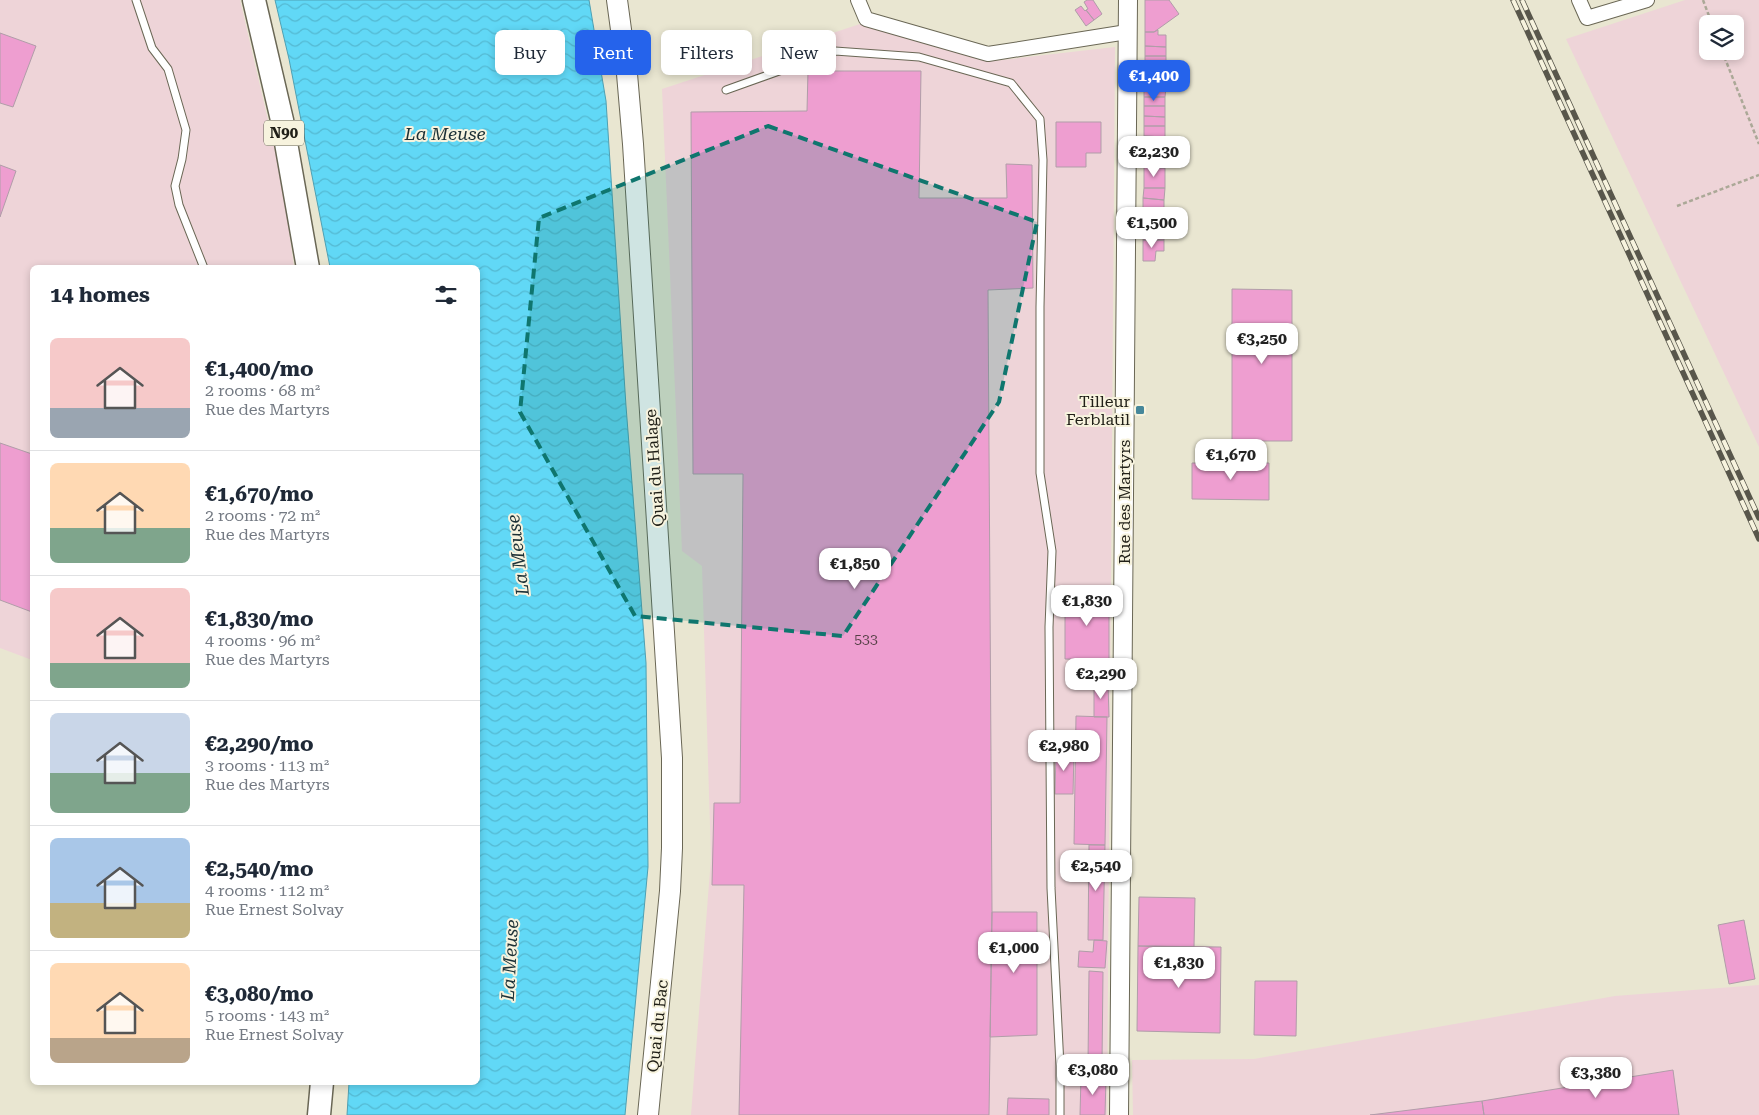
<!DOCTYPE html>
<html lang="en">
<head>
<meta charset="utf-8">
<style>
  :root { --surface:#fff; --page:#f2f2f3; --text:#1f2937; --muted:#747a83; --line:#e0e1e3; --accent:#2563eb }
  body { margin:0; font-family:"Roboto Serif",serif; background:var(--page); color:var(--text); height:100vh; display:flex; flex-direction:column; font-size:19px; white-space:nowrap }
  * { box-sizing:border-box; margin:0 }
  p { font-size:16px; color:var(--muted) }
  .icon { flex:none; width:28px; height:28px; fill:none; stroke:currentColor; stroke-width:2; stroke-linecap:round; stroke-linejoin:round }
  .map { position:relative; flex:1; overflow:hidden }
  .details { position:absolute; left:30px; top:265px; width:450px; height:820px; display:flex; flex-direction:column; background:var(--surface); border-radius:8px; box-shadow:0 2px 8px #0003 }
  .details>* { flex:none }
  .guide { position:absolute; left:495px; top:30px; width:475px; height:45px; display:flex; gap:10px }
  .fabs { position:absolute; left:1699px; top:15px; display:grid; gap:10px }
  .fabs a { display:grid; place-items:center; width:45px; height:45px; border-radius:8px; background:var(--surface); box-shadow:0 2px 8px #0003; font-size:25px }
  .price { position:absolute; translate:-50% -42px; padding:0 11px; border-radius:10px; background:#fff; color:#222; font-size:16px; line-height:32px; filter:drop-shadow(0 1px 2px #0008) }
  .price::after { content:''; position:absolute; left:50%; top:30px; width:15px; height:11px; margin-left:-8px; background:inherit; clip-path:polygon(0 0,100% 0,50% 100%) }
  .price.current { background:var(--accent); color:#fff }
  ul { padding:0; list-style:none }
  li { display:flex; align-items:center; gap:15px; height:125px; padding:0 20px }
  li+li { border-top:1px solid var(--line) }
  li span { display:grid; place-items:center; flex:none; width:140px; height:100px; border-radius:8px; color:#555 }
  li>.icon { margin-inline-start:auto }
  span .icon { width:60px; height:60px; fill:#fffc; stroke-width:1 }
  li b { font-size:21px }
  h2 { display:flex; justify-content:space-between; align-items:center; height:60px; padding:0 20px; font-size:21px }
  .tag { padding:0 18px; border-radius:8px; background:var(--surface); box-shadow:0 2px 8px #0003; font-size:18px; line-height:45px }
  .tag.current { background:var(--accent); color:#fff }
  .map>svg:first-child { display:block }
  .industrial { fill:#eed4d8; fill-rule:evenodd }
  .water { fill:url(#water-waves); stroke:#4ea0b3 }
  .building { fill:#ee9ed0; stroke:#b09da8 }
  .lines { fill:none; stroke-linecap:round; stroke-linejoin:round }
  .service-casing { stroke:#6a6755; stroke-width:9 }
  .minor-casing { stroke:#6a6755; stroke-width:16 }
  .tertiary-casing { stroke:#6a6755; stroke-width:20 }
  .secondary-casing { stroke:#6a6755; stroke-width:22 }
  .primary-casing { stroke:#6a6755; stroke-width:25 }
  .path { stroke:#aba897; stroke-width:2.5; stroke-dasharray:4 2.5; stroke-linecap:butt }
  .service { stroke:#fff; stroke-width:7 }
  .minor { stroke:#fff; stroke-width:14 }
  .tertiary { stroke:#fff; stroke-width:18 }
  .secondary { stroke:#fff; stroke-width:20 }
  .primary { stroke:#fff; stroke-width:22 }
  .rail-casing { stroke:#58564b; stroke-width:5.5 }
  .rail { stroke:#f7f3de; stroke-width:4; stroke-dasharray:11; stroke-linecap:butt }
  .marked { fill:#0f766e; fill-opacity:0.2; stroke:#0f766e; stroke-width:4; stroke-dasharray:10 6; stroke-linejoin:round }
  .poi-dot { fill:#46879a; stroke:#f7f3de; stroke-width:2 }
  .labels { text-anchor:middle; stroke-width:4; stroke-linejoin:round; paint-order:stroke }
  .number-label { font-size:14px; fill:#543f45 }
  .shield { fill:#f7f3de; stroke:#605f53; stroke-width:1 }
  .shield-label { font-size:15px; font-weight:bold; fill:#201f17 }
  .poi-label { font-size:16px; fill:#201f17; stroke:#f7f3de; text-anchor:end }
  .street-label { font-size:16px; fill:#201f17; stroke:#f7f3de }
  .water-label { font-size:18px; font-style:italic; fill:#1b3036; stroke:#f7f3de }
</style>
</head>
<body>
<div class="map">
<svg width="1759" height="1115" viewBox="0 0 1759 1115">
  <defs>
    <pattern id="water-waves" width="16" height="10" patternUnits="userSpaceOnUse" patternTransform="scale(1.25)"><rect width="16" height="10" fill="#61d8f6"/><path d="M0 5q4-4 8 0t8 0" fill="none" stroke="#54b9d2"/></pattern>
  </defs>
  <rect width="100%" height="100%" fill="#e9e6d1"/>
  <path class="industrial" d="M0,0H240L282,180L294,267L32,268V660L0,648Z
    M1685,0H1759V447L1566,39ZM1708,24H1735V51H1708Z
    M860,24L993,61L1115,47L1107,1115H691L711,858L702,566L682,551L662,89Z
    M1759,985V1115H1133L1132,1060L1254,1059L1615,996Z"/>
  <path class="water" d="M275,0H589L606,101L626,406L646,663L648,867L625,1115H347L349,1083L478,1082V268L330,267L289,59Z"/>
  <path class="building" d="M1087,0H1093L1102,14L1094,20L1086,10L1088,9L1084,2Z
    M1145,0H1169L1179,14L1154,32H1145Z
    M1081,6L1085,11L1086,10L1094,20L1086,26L1075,10Z
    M1158,30V35H1166V47L1145,46V32H1154Z
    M0,33L36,46L13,107L0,103Z
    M1145,46L1166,47V56H1145Z
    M1145,56H1166V66H1145Z
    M1145,66H1166V76L1145,75Z
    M808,71H921L919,198H1007L1006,164L1032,165L1033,288L988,290L992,912L989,1115H739L744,885H712L714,803H740L743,474H693L691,112L807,111Z
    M1145,75L1166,76V87H1144Z
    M1144,87H1166L1165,97H1144Z
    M1144,97H1165V106H1144Z
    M1144,106H1165V117L1144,116Z
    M1144,116L1165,117V126H1144Z
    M1056,122H1101V153H1086V167H1056Z
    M1144,126H1165V137L1144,136Z
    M1144,136L1165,137V147L1144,146Z
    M1144,146L1165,147V158L1144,157Z
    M1144,157L1165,158V168L1144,167Z
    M0,165L16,171L0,217Z
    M1144,167L1165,168V188H1144Z
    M1144,188H1165L1164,200L1143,198Z
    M1143,198L1164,200V209H1143Z
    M1143,209H1164V219L1143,218Z
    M1143,218L1164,219V230L1143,229Z
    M1143,229L1164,230V240H1143Z
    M1143,240H1164V251H1156L1155,261H1143Z
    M1232,289L1292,290V441H1232Z
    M0,443L32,454V612L0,600Z
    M1192,463H1269V500L1192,499Z
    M1065,594H1109V660L1065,659Z
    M1094,683H1108L1109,717H1094Z
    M1076,716L1107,717L1105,845L1074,844Z
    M1056,751H1074L1073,794H1055Z
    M1089,845H1105L1103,940H1088Z
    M1139,897L1195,898L1194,947L1138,946Z
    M992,912H1037V1035L990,1037Z
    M1744,920L1755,979L1729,984L1718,925Z
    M1094,940L1107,941L1105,968L1078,967L1079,951L1093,952Z
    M1138,946L1221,947L1220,1033L1137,1031Z
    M1089,971L1103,972L1102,1063H1088Z
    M1255,981H1297L1296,1036L1254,1035Z
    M1673,1070L1679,1115H1484L1482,1101Z
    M1081,1077L1106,1078L1105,1115H1080Z
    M1008,1098L1049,1099V1115H1007Z
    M1482,1101L1484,1115H1370Z"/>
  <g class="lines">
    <g class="service-casing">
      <path id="service" d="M136,0L152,48L168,69L186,130L182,159L175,186L179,205L204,268
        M726,90L835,51L919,57L1011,83L1040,119L1043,160L1040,307V473L1052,551L1049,627L1051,888L1060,1066V1115"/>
    </g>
    <g class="minor-casing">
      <path id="minor" d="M858,0L866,19L988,54L1127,32
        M1579,0L1587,18L1647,0"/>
    </g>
    <g class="tertiary-casing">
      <path id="tertiary" d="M1119,1115L1128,0"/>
    </g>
    <g class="secondary-casing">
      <path id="secondary" d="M617,0L627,74L633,144L672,758V848L670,891L648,1115"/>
    </g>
    <g class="primary-casing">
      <path id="primary" d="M254,0L282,120L308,268
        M319,1115L322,1082"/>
    </g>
    <path class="path" d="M1703,0L1712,24
      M1722,51L1759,144
      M1677,206L1759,175"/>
    <use href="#service" class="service"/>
    <use href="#minor" class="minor"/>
    <use href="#tertiary" class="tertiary"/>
    <use href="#secondary" class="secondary"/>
    <use href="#primary" class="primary"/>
    <g class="rail-casing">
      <path id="rail" d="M1513,0L1759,539
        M1522,0L1759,518"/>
    </g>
    <use href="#rail" class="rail"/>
  </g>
  <path class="marked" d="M768,126L1037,222L999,402L843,636L635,616L520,412L539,218Z"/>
  <rect class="poi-dot" x="1135" y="405" width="10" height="10" rx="2.5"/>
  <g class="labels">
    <g class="number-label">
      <text x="866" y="644">533</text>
    </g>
    <rect class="shield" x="264" y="120.5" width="40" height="25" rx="4"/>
    <g class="shield-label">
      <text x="284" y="138">N90</text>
    </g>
    <g class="poi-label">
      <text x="1130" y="407">Tilleur<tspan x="1130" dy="18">Ferblatil</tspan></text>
    </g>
    <g class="street-label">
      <text transform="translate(654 468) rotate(-94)" y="6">Quai du Halage</text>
      <text transform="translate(1124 502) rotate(-90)" y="6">Rue des Martyrs</text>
      <text transform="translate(657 1026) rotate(-84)" y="6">Quai du Bac</text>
    </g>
    <g class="water-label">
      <text x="445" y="140">La Meuse</text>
      <text transform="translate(518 555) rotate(-97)" y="6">La Meuse</text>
      <text transform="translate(510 960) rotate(-87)" y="6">La Meuse</text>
    </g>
  </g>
</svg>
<div class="fabs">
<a><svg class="icon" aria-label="layers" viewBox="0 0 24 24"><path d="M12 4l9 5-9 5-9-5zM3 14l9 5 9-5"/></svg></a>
</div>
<b class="price current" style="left:1154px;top:102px">€1,400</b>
<b class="price" style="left:1154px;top:178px">€2,230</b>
<b class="price" style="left:1152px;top:249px">€1,500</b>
<b class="price" style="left:1262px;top:365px">€3,250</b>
<b class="price" style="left:1231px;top:481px">€1,670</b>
<b class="price" style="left:855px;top:590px">€1,850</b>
<b class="price" style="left:1087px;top:627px">€1,830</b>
<b class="price" style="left:1101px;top:700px">€2,290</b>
<b class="price" style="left:1064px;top:772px">€2,980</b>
<b class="price" style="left:1096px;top:892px">€2,540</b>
<b class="price" style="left:1014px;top:974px">€1,000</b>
<b class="price" style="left:1179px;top:989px">€1,830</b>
<b class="price" style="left:1093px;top:1096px">€3,080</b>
<b class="price" style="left:1596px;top:1099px">€3,380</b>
<div class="guide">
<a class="tag">Buy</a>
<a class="tag current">Rent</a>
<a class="tag">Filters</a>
<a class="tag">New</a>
</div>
<section class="details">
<h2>14 homes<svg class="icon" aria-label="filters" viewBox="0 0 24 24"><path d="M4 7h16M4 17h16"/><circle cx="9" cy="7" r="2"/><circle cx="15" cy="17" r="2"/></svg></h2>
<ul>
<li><span style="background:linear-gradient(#f6c9c9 70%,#9aa5b1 0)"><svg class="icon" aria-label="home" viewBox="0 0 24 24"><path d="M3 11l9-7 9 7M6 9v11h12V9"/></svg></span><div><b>€1,400/mo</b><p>2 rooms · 68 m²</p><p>Rue des Martyrs</p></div></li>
<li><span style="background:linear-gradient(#ffd9b3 65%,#7fa58c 0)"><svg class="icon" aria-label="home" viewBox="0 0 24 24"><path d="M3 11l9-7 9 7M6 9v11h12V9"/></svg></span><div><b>€1,670/mo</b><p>2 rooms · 72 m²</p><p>Rue des Martyrs</p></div></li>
<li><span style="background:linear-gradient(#f6c9c9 75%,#7fa58c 0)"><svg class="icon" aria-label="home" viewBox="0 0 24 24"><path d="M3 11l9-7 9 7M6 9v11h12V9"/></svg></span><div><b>€1,830/mo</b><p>4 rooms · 96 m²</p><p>Rue des Martyrs</p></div></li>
<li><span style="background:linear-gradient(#c9d6e8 60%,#7fa58c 0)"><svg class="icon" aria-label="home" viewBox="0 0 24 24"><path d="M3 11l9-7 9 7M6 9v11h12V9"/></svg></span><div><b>€2,290/mo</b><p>3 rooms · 113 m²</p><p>Rue des Martyrs</p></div></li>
<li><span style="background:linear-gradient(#a9c7e8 65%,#c2b280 0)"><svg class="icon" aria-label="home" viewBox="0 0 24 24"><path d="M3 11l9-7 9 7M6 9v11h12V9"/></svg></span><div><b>€2,540/mo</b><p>4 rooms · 112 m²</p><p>Rue Ernest Solvay</p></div></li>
<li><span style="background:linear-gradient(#ffd9b3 75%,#b9a48a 0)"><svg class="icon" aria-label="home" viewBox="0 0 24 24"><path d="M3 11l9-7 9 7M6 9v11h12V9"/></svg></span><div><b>€3,080/mo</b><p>5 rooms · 143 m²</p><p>Rue Ernest Solvay</p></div></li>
</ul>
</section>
</div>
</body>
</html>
